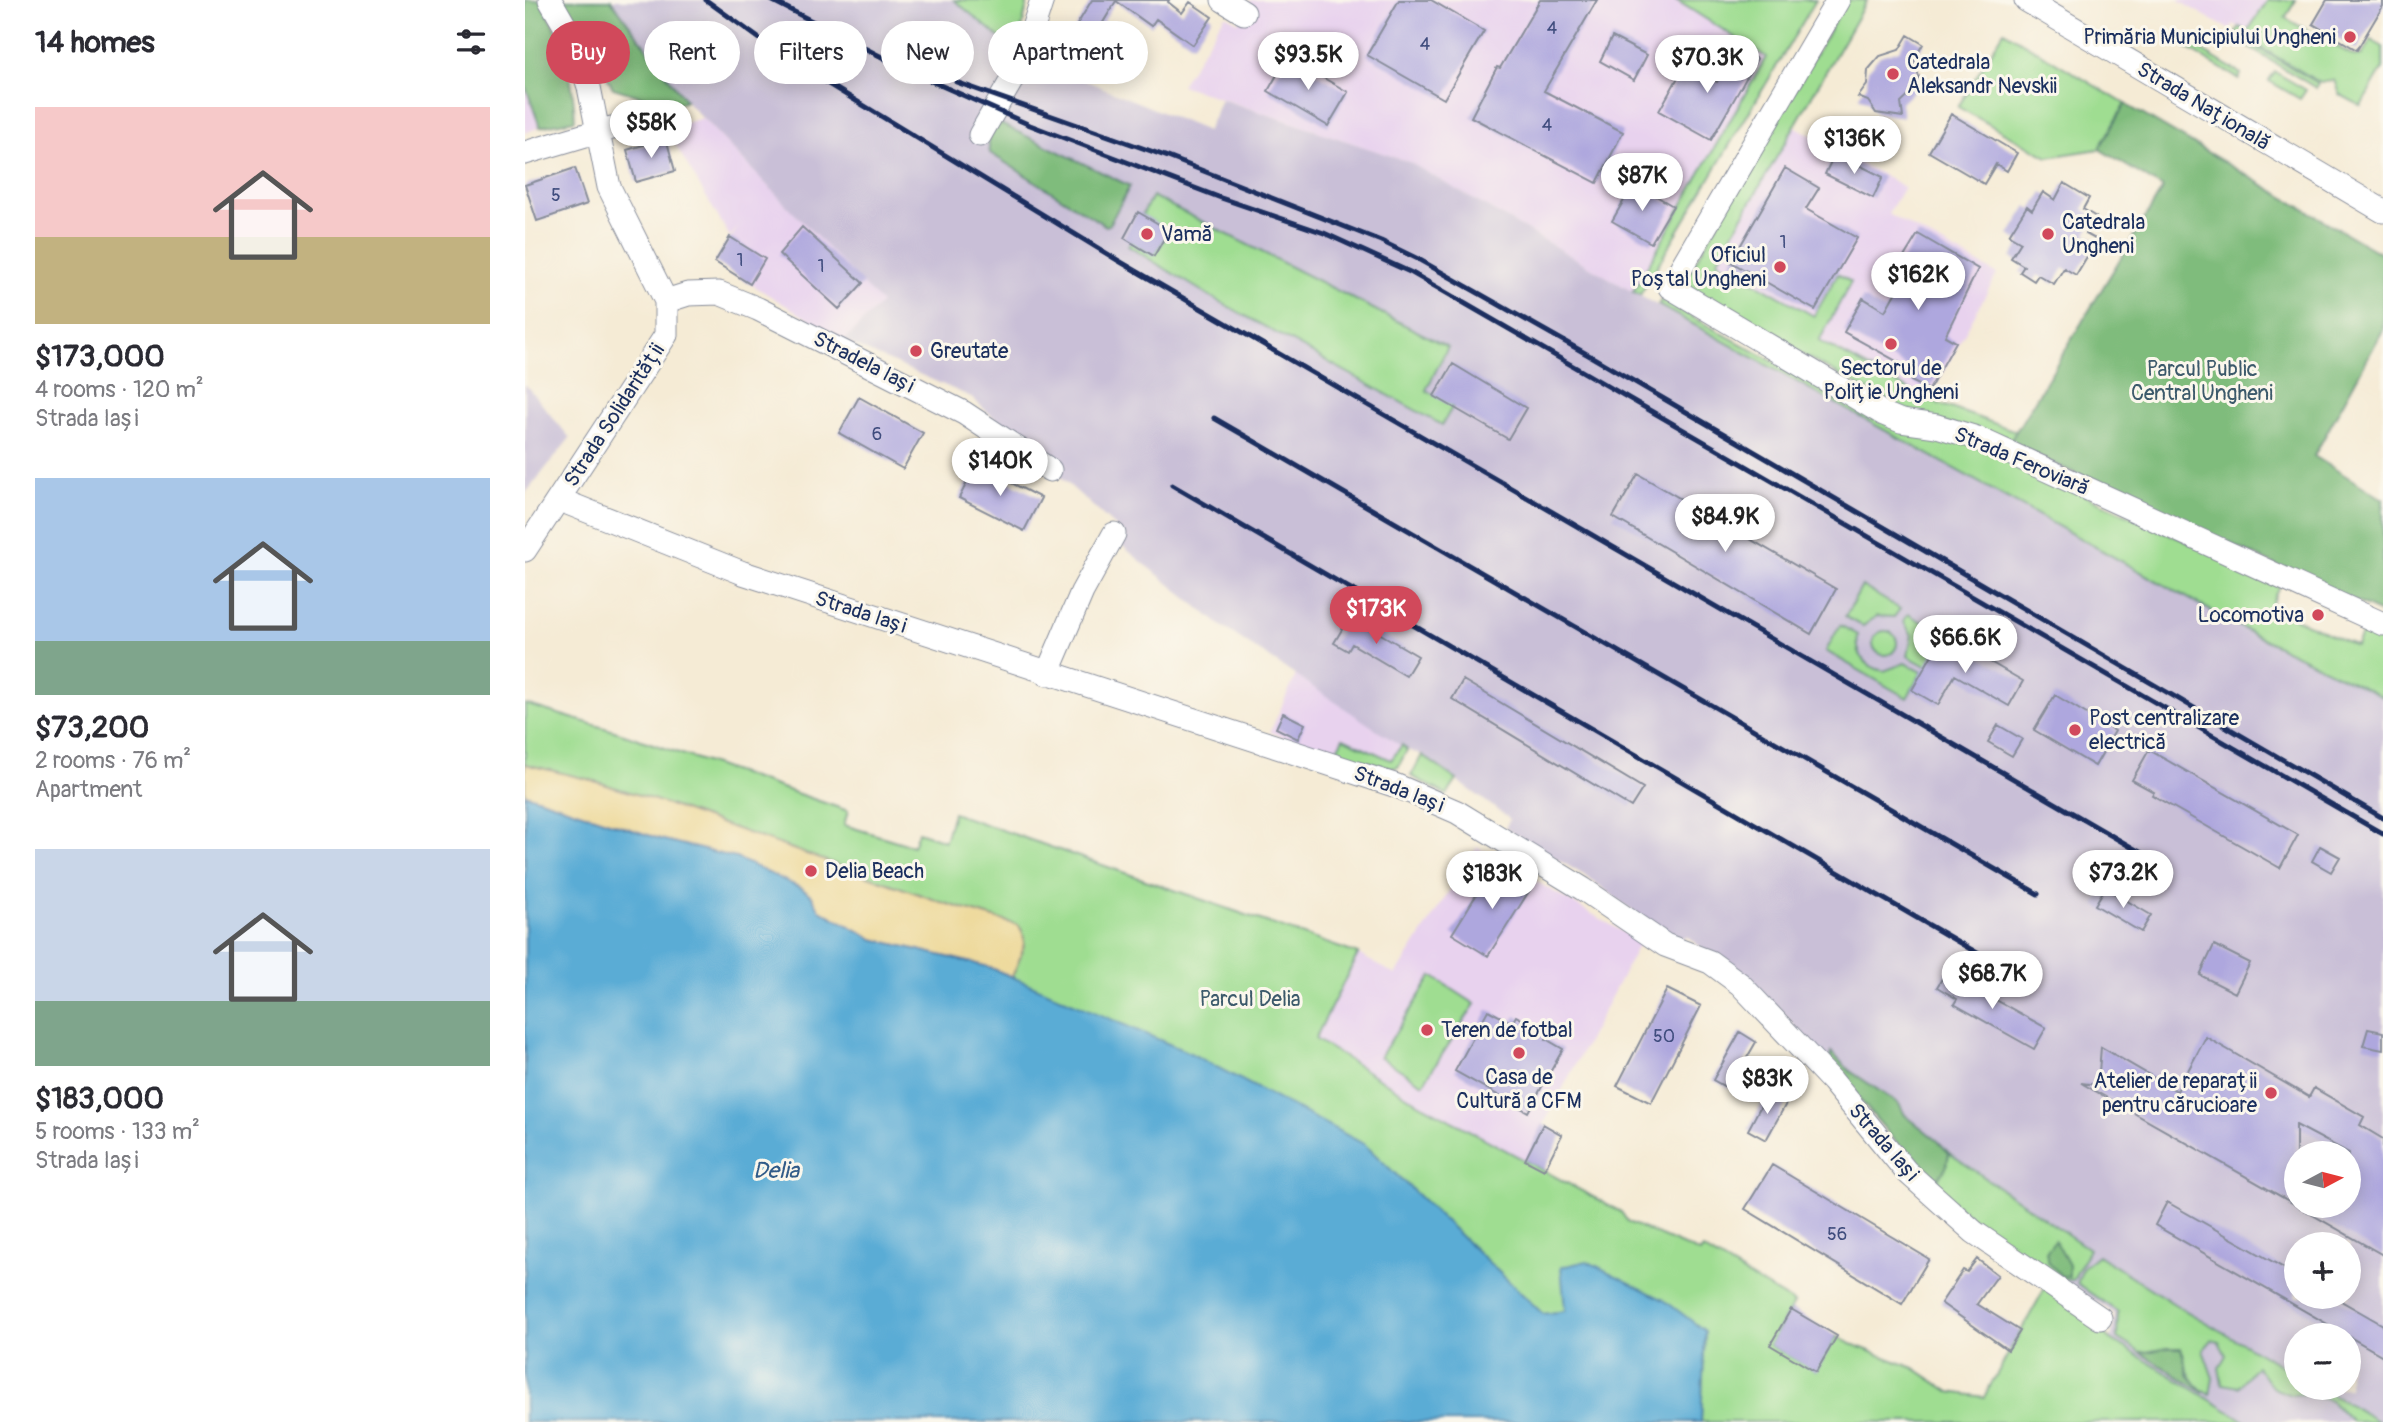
<!DOCTYPE html>
<html lang="en">
<head>
<meta charset="utf-8">
<style>
  :root { --surface:#fff; --page:#f7f7f7; --text:#2b2b33; --muted:#7c7c81; --accent:#d1495b }
  body { margin:0; font-family:Pangolin,sans-serif; background:var(--page); color:var(--text); height:100vh; display:flex; flex-direction:column; font-size:26px; white-space:nowrap }
  * { box-sizing:border-box; margin:0 }
  p { font-size:23px; color:var(--muted) }
  .icon { flex:none; width:38px; height:38px; fill:none; stroke:currentColor; stroke-width:2; stroke-linecap:round; stroke-linejoin:round }
  .map { position:relative; flex:1; overflow:hidden }
  .drawer { display:flex; flex-direction:column; background:var(--surface); width:525px }
  .drawer>* { flex:none }
  .guide { position:absolute; left:21px; top:21px; width:665px; height:63px; display:flex; gap:14px }
  .needle { width:46px; rotate:83deg }
  .controls { position:absolute; left:1759px; top:1141px; display:grid; gap:14px }
  .controls a { display:grid; place-items:center; width:77px; height:77px; border-radius:50%; background:var(--surface); box-shadow:0 4px 18px #0003; font-size:35px }
  .price { position:absolute; translate:-50% -60px; padding:0 16px; border-radius:24px; background:#fff; color:#222; font-size:23px; line-height:46px; filter:drop-shadow(0 2px 4px #0008) }
  .price::after { content:''; position:absolute; left:50%; top:42px; width:21px; height:16px; margin-left:-10px; background:inherit; clip-path:polygon(0 0,100% 0,50% 100%) }
  .price.selected { background:var(--accent); color:#fff }
  ul { padding:0; list-style:none }
  li { display:grid; align-content:center; gap:14px; height:371px; padding:0 35px }
  li span { display:grid; place-items:center; height:217px; border-radius:0px; color:#555 }
  li>.icon { margin-inline-start:auto }
  span .icon { width:126px; height:126px; fill:#fffc; stroke-width:1 }
  li b { font-size:30px }
  h2 { display:flex; justify-content:space-between; align-items:center; height:84px; padding:0 35px; font-size:30px }
  .chip { padding:0 24px; border-radius:32px; background:var(--surface); box-shadow:0 4px 18px #0003; font-size:24px; line-height:63px }
  .chip.selected { background:var(--accent); color:#fff }
  main { display:flex; flex:1; min-height:0 }
  .map>svg:first-child { display:block }
  .built { fill:#e8d2ee }
  .industrial { fill:#c9bfd7; fill-rule:evenodd }
  .green { fill:#9fdd91; stroke:#5d8678; stroke-width:2 }
  .forest { fill:#7fbc7b; stroke:#4d766c; stroke-width:2 }
  .sand { fill:#eeda9e; stroke:#84847e; stroke-width:2 }
  .water { fill:#5aacd5; stroke:#3a6e9a; stroke-width:2 }
  .building { fill:#aea7de }
  .lines { fill:none; stroke-linecap:round; stroke-linejoin:round }
  .minor-casing { stroke:#888d9a; stroke-width:25 }
  .minor { stroke:#fff; stroke-width:23 }
  .rail { stroke:#1b2f5e; stroke-width:5 }
  .poi-dot { fill:#d1495b; stroke:#fbf7ec; stroke-width:2.5 }
  .labels { text-anchor:middle; stroke-width:6; stroke-linejoin:round; paint-order:stroke }
  .number-label { font-size:18px; fill:#404d7e }
  .poi-label { font-size:21px; fill:#1b2f5e; stroke:#fbf7ec; text-anchor:start }
  .street-label { font-size:21px; fill:#1b2f5e; stroke:#fbf7ec }
  .park-label { font-size:21px; fill:#3c5a6b; stroke:#fbf7ec }
  .water-label { font-size:23px; font-style:italic; fill:#315b88; stroke:#fbf7ec }
</style>
</head>
<body>
<main>
<section class="drawer">
<h2>14 homes<svg class="icon" aria-label="filters" viewBox="0 0 24 24"><path d="M4 7h16M4 17h16"/><circle cx="9" cy="7" r="2"/><circle cx="15" cy="17" r="2"/></svg></h2>
<ul>
<li><span style="background:linear-gradient(#f6c9c9 60%,#c2b280 0)"><svg class="icon" aria-label="home" viewBox="0 0 24 24"><path d="M3 11l9-7 9 7M6 9v11h12V9"/></svg></span><div><b>$173,000</b><p>4 rooms · 120 m²</p><p>Strada Iași</p></div></li>
<li><span style="background:linear-gradient(#a9c7e8 75%,#7fa58c 0)"><svg class="icon" aria-label="home" viewBox="0 0 24 24"><path d="M3 11l9-7 9 7M6 9v11h12V9"/></svg></span><div><b>$73,200</b><p>2 rooms · 76 m²</p><p>Apartment</p></div></li>
<li><span style="background:linear-gradient(#c9d6e8 70%,#7fa58c 0)"><svg class="icon" aria-label="home" viewBox="0 0 24 24"><path d="M3 11l9-7 9 7M6 9v11h12V9"/></svg></span><div><b>$183,000</b><p>5 rooms · 133 m²</p><p>Strada Iași</p></div></li>
</ul>
</section>
<div class="map">
<svg width="1858" height="1422" viewBox="0 0 1858 1422">
  <rect width="100%" height="100%" fill="#fbf7ec"/>
  <filter id="ink" filterUnits="userSpaceOnUse"><feTurbulence type="fractalNoise" baseFrequency=".0143" numOctaves="2"/><feDisplacementMap in="SourceGraphic" scale="14" xChannelSelector="R" yChannelSelector="G"/><feConvolveMatrix kernelMatrix="1 2 1 2 8 2 1 2 1" color-interpolation-filters="sRGB"/></filter>
  <filter id="wash" filterUnits="userSpaceOnUse"><feTurbulence type="fractalNoise" baseFrequency=".00686" numOctaves="4" result="noise"/><feDisplacementMap in="SourceGraphic" scale="28" xChannelSelector="R" yChannelSelector="G"/><feGaussianBlur stdDeviation="1.57" result="paint"/><feColorMatrix in="noise" values="0 0 0 0 0 0 0 0 0 0 0 0 0 0 0 0 0 1.4 0 .05"/><feComposite in="paint" operator="in"/></filter>
  <g filter="url(#wash)">
    <rect width="100%" height="100%" fill="#f5ebd5"/>
    <path class="built" d="M726,0H1151L1241,56L1108,292L884,162L656,85L700,15L713,22Z
      M1652,0H1743L1722,32L1709,24L1705,30Z
      M0,85L15,127L0,133Z
      M177,118L357,303L319,341L190,262L216,223L205,237L141,129Z
      M1268,125L1379,187L1363,214L1472,274L1403,400L1294,341L1326,282L1289,316L1192,261Z
      M771,675L877,745L866,760L819,738L808,757L745,732Z
      M952,847L1115,942L1000,1160L895,1104L790,1039L833,954L871,975Z"/>
    <path class="industrial" d="M86,0H429L492,52L682,131L696,99L884,162L1108,292L1728,634L1858,697V1422H1721L1586,1339L1590,1314L1432,1211L1255,1009L1163,937L1147,941L1067,880L980,828L985,819L897,755L882,750L695,625L596,545L601,536L446,397L319,341L356,303L156,96ZM1771,1153H1824V1206H1771ZM1771,1244H1824V1297H1771ZM1771,1335H1824V1388H1771Z
      M0,384L45,438L0,494Z"/>
    <path class="green" d="M429,0H503L492,52Z
      M1151,0H1291L1115,295L1108,292L1241,57Z
      M1322,0H1342L1192,261L1289,316L1313,274L1326,282L1294,341L1403,400L1491,431L1484,443L1381,410L1297,366L1158,283Z
      M1743,0H1771L1760,18L1829,56L1837,55L1846,40L1858,47V68L1836,106L1814,94L1809,80L1796,83L1711,33L1715,27L1722,32Z
      M1479,31L1600,104L1574,149L1523,157L1433,107Z
      M1712,36L1793,83L1791,88L1710,39Z
      M1661,41L1716,74L1714,79L1658,46Z
      M1750,72L1781,90L1775,99L1744,81Z
      M627,196L923,347L901,390L928,406L917,425L688,298L603,246L606,241L629,255L644,231L617,215Z
      M1136,300L1364,425L1440,441L1755,584L1745,607L1831,646L1841,623L1858,631V697L1728,634L1133,305Z
      M1337,586L1375,609L1369,617L1352,616L1338,626L1320,617Z
      M1383,614L1429,641L1424,650L1401,666L1383,656L1387,635L1378,621Z
      M1315,625L1333,635C1330,654 1340,667 1359,671L1380,663L1397,672L1382,698L1301,651Z
      M1348 643a12 12 0 1 1 24 0a12 12 0 1 1-24 0Z
      M0,704L96,733L323,811L319,825L388,846L393,832L420,841L428,813L833,954L790,1039L895,1104L1096,1212L1103,1222L1175,1253L1178,1249L1269,1303L1245,1345L1291,1371L1312,1336L1324,1343L1389,1368L1425,1392L1459,1397L1520,1288L1586,1339L1721,1422H1176L1180,1331L1040,1311L1018,1314L839,1144L85,820L0,794Z
      M818,738L866,760L877,745L882,750L873,767L867,768L810,753Z
      M897,755L932,780L922,795L886,776Z
      M907,976L950,1004L898,1084L855,1057Z
      M1424,1153L1564,1249L1548,1280H1537L1471,1240L1411,1187C1411,1174 1424,1168 1424,1153Z
      M1573,1255L1654,1307L1771,1374V1388H1795L1854,1422H1828L1804,1400L1780,1394L1766,1395L1748,1388L1731,1366L1714,1387L1697,1384L1694,1368L1701,1355L1694,1342L1687,1340L1678,1350L1688,1378L1685,1395C1669,1388 1660,1368 1658,1352L1643,1348L1616,1353L1592,1338L1593,1312L1552,1284L1558,1267Z"/>
    <path class="forest" d="M0,0H15C39,42 48,72 50,120L15,127L0,85Z
      M37,0H86L161,101L138,109L131,101L88,88Z
      M1600,104L1858,255V330L1789,456L1858,499V614L1484,443L1638,188L1574,149Z
      M472,122L605,186L584,225L581,226L465,153L463,141Z
      M1306,1052L1325,1071L1374,1104L1380,1115L1413,1141L1424,1153L1421,1168L1411,1181V1188L1301,1061L1305,1059Z
      M1530,1240L1544,1265V1277H1537L1524,1263L1521,1252Z
      M1643,1348H1656L1663,1375L1679,1393L1616,1353Z"/>
    <path class="sand" d="M0,764L66,780L130,800L416,902L493,925C507,940 493,961 487,977L464,967L348,939L294,910L286,895L276,888L211,858L135,839L0,794Z"/>
    <path class="water" d="M0,794L135,839L211,858L276,888L286,895L295,910L348,939L464,967L665,1053L839,1144L1018,1314L1040,1311L1036,1267L1062,1261L1139,1300L1180,1331L1176,1422H0Z"/>
    <g id="blocks">
      <path class="building" d="M567,0H644L643,2L657,13L665,2L687,17L668,45L631,19L626,26L591,1L562,49L544,38Z
        M874,0H906L959,31L919,99L842,55Z
        M1015,0H1072L1019,91L1098,132L1072,183L946,117L972,67L975,68Z
        M1802,0H1858V6L1832,50L1788,24Z
        M1383,35L1398,44L1389,60L1394,77L1392,88L1376,103L1378,117L1351,113L1343,101L1333,97L1342,85L1343,70L1355,56L1374,50Z
        M1087,37L1122,55L1109,80L1075,61Z
        M1211,48L1232,59L1186,140L1134,111L1160,65L1192,82Z
        M762,57L823,92L803,126L743,91Z
        M1426,114L1492,153L1482,171L1471,164L1459,184L1404,152Z
        M141,138L150,171L111,182L102,150Z
        M1310,153L1358,177L1348,198L1300,174Z
        M50,168L62,204L12,221L0,185Z
        M1260,168L1294,188L1281,209L1332,238L1290,310L1206,262Z
        M1109,183L1148,206L1126,243L1087,221Z
        M1539,183L1564,198L1558,209L1571,217L1561,234L1572,240L1551,275L1539,268L1529,284L1513,275L1509,281L1495,272L1499,266L1486,258L1496,242L1484,235L1502,206L1507,210L1518,192L1530,200Z
        M613,212L644,230L629,256L599,238Z
        M277,227L338,283L314,309L254,254Z
        M1393,234L1453,269L1420,336L1431,342L1404,390L1386,381L1391,372L1319,332L1338,298L1360,311L1385,267L1376,262Z
        M205,237L240,259L225,284L190,262Z
        M928,364L1001,408L983,439L909,396Z
        M334,397L398,433L378,469L314,433Z
        M451,465L516,498L499,531L434,498Z
        M1113,474L1311,589L1286,634L1088,517Z
        M825,616L893,656L881,676L827,644L823,651L809,643Z
        M1429,641L1498,681L1484,706L1430,675L1413,705L1387,690L1413,644L1424,650Z
        M938,680L1118,788L1106,807L927,699Z
        M1530,695L1590,731L1570,766L1509,730Z
        M758,713L780,724L773,739L751,728Z
        M1473,725L1497,739L1487,756L1463,742Z
        M1624,750L1773,835L1755,868L1627,795L1629,792L1607,780Z
        M1795,846L1815,857L1806,872L1787,861Z
        M970,865L1006,888L963,956L927,934Z
        M1580,888L1626,915L1616,932L1570,905Z
        M1689,945L1725,963L1710,993L1675,975Z
        M1421,972L1521,1028L1509,1049L1429,1004L1432,999L1412,987Z
        M1142,989L1176,1006L1126,1103L1092,1086Z
        M963,1010L987,1023L991,1016L1024,1033L1021,1039L1038,1049L1003,1112L930,1071Z
        M1843,1029L1858,1032V1050L1838,1046Z
        M1215,1032L1231,1042L1204,1089L1188,1080Z
        M1681,1037L1784,1097L1789,1088L1839,1117L1835,1125L1858,1139V1255L1772,1206H1824V1153L1771,1125V1205L1556,1083L1573,1085L1576,1047L1652,1091Z
        M1243,1092L1262,1102L1241,1140L1223,1130Z
        M1018,1124L1037,1135L1019,1170L1000,1160Z
        M1247,1165L1404,1259L1377,1304L1220,1209Z
        M1642,1202L1771,1275V1297H1809L1858,1325V1356L1630,1225Z
        M1452,1259L1473,1275L1452,1304L1495,1331L1483,1350L1416,1303L1438,1270L1442,1272Z
        M1266,1309L1312,1336L1291,1372L1245,1345Z"/>
    </g>
  </g>
  <g filter="url(#ink)">
    <use href="#blocks" fill-opacity="0" stroke="#888d9a" stroke-width="2"/>
    <g class="lines">
      <g class="minor-casing">
        <path id="minor" d="M698,0L719,13
          M1313,0L1145,287L1359,414L1376,421L1412,426L1452,438L1858,624
          M1501,0L1858,211
          M455,135L497,62L517,0
          M0,153L74,131L135,117
          M141,301L163,294L194,293L233,309L439,413L525,470
          M35,500L218,573L872,786L932,812L1058,889L1140,945L1185,962L1215,984L1307,1081L1381,1171L1449,1232L1575,1318
          M0,550L141,335V301L84,187L64,87L50,43L25,0
          M522,674L557,592L589,534"/>
      </g>
      <use href="#minor" class="minor"/>
      <path class="rail" d="M181,0L264,60L594,261L1632,862
        M246,0L388,73L505,125L696,198L799,233L887,273L1858,834
        M431,82L643,157L856,241L893,259L1067,357L1858,818
        M689,418L1513,894
        M647,485L1466,961"/>
    </g>
  </g>
  <g class="poi-dot">
    <circle cx="1825" cy="37" r="7"/>
    <circle cx="1368" cy="74" r="7"/>
    <circle cx="622" cy="234" r="7"/>
    <circle cx="1523" cy="234" r="7"/>
    <circle cx="1255" cy="267" r="7"/>
    <circle cx="1366" cy="344" r="7"/>
    <circle cx="391" cy="351" r="7"/>
    <circle cx="1793" cy="615" r="7"/>
    <circle cx="1550" cy="730" r="7"/>
    <circle cx="286" cy="871" r="7"/>
    <circle cx="902" cy="1030" r="7"/>
    <circle cx="994" cy="1053" r="7"/>
    <circle cx="1746" cy="1093" r="7"/>
  </g>
  <g class="labels">
    <g class="number-label">
      <text x="1027" y="34">4</text>
      <text x="900" y="50">4</text>
      <text x="1022" y="131">4</text>
      <text x="31" y="201">5</text>
      <text x="1258" y="248">1</text>
      <text x="215" y="266">1</text>
      <text x="296" y="272">1</text>
      <text x="352" y="440">6</text>
      <text x="1139" y="1042">50</text>
      <text x="1312" y="1240">56</text>
    </g>
    <g class="poi-label">
      <text x="1811" y="44" text-anchor="end">Primăria Municipiului Ungheni</text>
      <text x="1382" y="69">Catedrala<tspan x="1382" dy="24">Aleksandr Nevskii</tspan></text>
      <text x="1537" y="229">Catedrala<tspan x="1537" dy="24">Ungheni</tspan></text>
      <text x="636" y="241">Vamă</text>
      <text x="1241" y="262" text-anchor="end">Oficiul<tspan x="1241" dy="24">Poștal Ungheni</tspan></text>
      <text x="405" y="358">Greutate</text>
      <text x="1366" y="375" text-anchor="middle">Sectorul de<tspan x="1366" dy="24">Poliție Ungheni</tspan></text>
      <text x="1779" y="622" text-anchor="end">Locomotiva</text>
      <text x="1564" y="725">Post centralizare<tspan x="1564" dy="24">electrică</tspan></text>
      <text x="300" y="878">Delia Beach</text>
      <text x="916" y="1037">Teren de fotbal</text>
      <text x="994" y="1084" text-anchor="middle">Casa de<tspan x="994" dy="24">Cultură a CFM</tspan></text>
      <text x="1732" y="1088" text-anchor="end">Atelier de reparații<tspan x="1732" dy="24">pentru cărucioare</tspan></text>
    </g>
    <g class="street-label">
      <text transform="translate(1679 106) rotate(31)" y="7">Strada Națională</text>
      <text transform="translate(339 362) rotate(27)" y="7">Stradela Iași</text>
      <text transform="translate(89 415) rotate(-57)" y="7">Strada Solidarității</text>
      <text transform="translate(1497 461) rotate(23)" y="7">Strada Feroviară</text>
      <text transform="translate(336 612) rotate(18)" y="7">Strada Iași</text>
      <text transform="translate(874 789) rotate(21)" y="7">Strada Iași</text>
      <text transform="translate(1359 1142) rotate(49)" y="7">Strada Iași</text>
    </g>
    <g class="park-label">
      <text x="1677" y="376">Parcul Public<tspan x="1677" dy="24">Central Ungheni</tspan></text>
      <text x="725" y="1006">Parcul Delia</text>
    </g>
    <g class="water-label">
      <text x="251" y="1178">Delia</text>
    </g>
  </g>
</svg>
<div class="controls">
<a><svg class="needle" viewBox="-14 -14 28 28"><path d="M0-13l5 13h-10z" fill="#e53935"/><path d="M0 13l5-13h-10z" fill="#7c7c81"/></svg></a>
<a>+</a>
<a>−</a>
</div>
<b class="price" style="left:783px;top:92px">$93.5K</b>
<b class="price" style="left:1182px;top:95px">$70.3K</b>
<b class="price" style="left:126px;top:160px">$58K</b>
<b class="price" style="left:1329px;top:176px">$136K</b>
<b class="price" style="left:1117px;top:213px">$87K</b>
<b class="price" style="left:1393px;top:312px">$162K</b>
<b class="price" style="left:475px;top:498px">$140K</b>
<b class="price" style="left:1200px;top:554px">$84.9K</b>
<b class="price selected" style="left:851px;top:646px">$173K</b>
<b class="price" style="left:1440px;top:675px">$66.6K</b>
<b class="price" style="left:1598px;top:910px">$73.2K</b>
<b class="price" style="left:967px;top:911px">$183K</b>
<b class="price" style="left:1467px;top:1011px">$68.7K</b>
<b class="price" style="left:1242px;top:1116px">$83K</b>
<div class="guide">
<a class="chip selected">Buy</a>
<a class="chip">Rent</a>
<a class="chip">Filters</a>
<a class="chip">New</a>
<a class="chip">Apartment</a>
</div>
</div>
</main>
</body>
</html>
